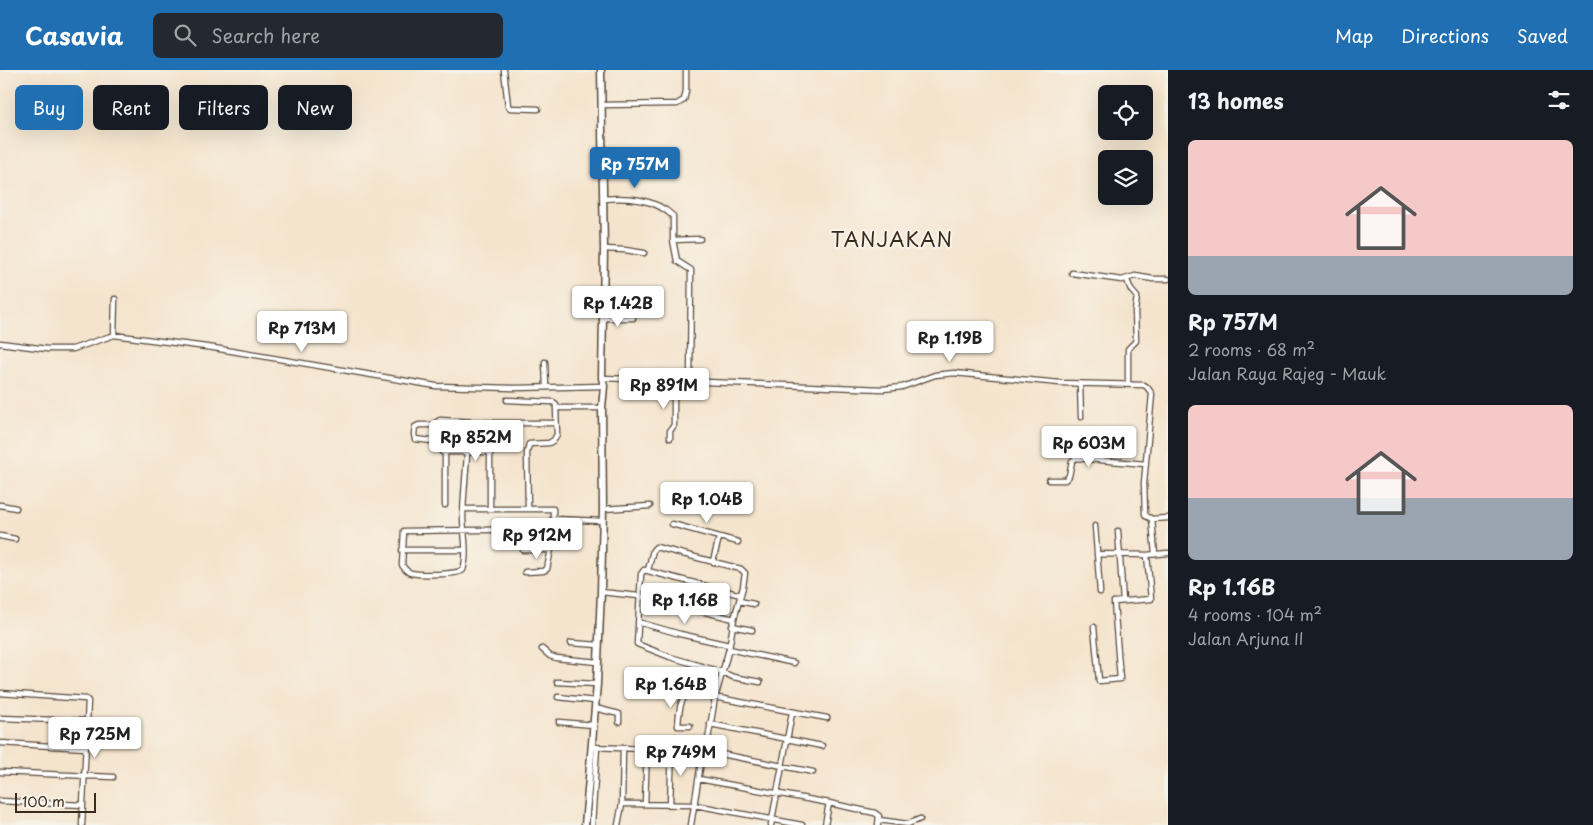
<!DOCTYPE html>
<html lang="en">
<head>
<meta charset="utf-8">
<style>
  :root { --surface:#171b24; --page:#242831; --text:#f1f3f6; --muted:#9ea1a6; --accent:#1f6fb2 }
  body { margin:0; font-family:"Playpen Sans",sans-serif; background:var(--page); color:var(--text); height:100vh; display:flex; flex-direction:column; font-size:19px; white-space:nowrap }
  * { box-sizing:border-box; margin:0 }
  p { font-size:16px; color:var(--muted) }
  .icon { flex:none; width:28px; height:28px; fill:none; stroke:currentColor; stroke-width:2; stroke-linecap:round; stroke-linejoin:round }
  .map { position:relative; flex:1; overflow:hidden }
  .panel { display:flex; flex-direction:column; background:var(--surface); width:425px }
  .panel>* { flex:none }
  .guide { position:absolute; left:15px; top:15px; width:475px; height:45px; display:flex; gap:10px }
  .fabs { position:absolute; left:1098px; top:15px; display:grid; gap:10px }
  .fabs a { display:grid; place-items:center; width:55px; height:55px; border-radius:8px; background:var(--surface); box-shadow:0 5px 20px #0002; font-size:25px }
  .scale { position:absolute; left:15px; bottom:12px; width:81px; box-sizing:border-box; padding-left:5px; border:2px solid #3b2a1e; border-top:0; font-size:14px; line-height:18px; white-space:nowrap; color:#3b2a1e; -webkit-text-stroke:4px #f7f3e8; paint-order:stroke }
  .price { position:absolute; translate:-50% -42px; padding:0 11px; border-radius:5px; background:#fff; color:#222; font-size:16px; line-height:32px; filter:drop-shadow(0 1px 2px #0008) }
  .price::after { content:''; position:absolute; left:50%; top:30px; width:15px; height:11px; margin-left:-8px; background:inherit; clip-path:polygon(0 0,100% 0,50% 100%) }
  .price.active { background:var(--accent); color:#fff }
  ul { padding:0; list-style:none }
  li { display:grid; align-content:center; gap:10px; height:265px; padding:0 20px }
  li span { display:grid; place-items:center; height:155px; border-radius:8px; color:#555 }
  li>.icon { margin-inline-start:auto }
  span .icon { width:90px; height:90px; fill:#fffc; stroke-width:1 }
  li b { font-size:21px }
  h2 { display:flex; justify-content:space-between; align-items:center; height:60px; padding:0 20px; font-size:21px }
  .tag { padding:0 18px; border-radius:8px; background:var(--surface); box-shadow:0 5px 20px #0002; font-size:18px; line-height:45px }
  .tag.active { background:var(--accent); color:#fff }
  header { display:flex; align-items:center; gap:30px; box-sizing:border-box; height:70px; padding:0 25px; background:var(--accent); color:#fff }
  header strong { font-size:24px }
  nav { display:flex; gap:28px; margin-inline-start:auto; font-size:18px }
  .search { width:350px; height:45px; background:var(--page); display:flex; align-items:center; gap:12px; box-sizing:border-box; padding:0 18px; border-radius:8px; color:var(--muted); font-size:19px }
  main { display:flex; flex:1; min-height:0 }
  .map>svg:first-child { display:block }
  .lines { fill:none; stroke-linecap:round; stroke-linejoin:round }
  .minor-casing { stroke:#574638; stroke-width:7 }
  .secondary-casing { stroke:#574638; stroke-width:9 }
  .minor { stroke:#fff; stroke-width:4.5 }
  .secondary { stroke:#fff; stroke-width:6 }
  .labels { text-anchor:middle; stroke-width:4; stroke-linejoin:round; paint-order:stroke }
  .quarter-label { font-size:20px; letter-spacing:1px; fill:#3b2a1e; stroke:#f7f3e8 }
</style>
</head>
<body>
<header>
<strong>Casavia</strong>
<div class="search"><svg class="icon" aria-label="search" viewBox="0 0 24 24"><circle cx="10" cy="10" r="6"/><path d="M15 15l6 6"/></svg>Search here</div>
<nav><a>Map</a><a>Directions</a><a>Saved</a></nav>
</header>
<main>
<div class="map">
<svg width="1168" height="755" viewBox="0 0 1168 755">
  <rect width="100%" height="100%" fill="#f7f3e8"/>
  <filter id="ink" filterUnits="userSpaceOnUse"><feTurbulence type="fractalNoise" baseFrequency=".02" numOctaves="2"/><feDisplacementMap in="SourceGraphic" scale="10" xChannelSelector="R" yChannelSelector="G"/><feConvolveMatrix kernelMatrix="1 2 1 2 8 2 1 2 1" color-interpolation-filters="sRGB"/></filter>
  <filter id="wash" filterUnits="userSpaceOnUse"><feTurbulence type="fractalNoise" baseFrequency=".0096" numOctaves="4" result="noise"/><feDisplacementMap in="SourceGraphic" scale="20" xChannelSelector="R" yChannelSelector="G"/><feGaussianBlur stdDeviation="1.12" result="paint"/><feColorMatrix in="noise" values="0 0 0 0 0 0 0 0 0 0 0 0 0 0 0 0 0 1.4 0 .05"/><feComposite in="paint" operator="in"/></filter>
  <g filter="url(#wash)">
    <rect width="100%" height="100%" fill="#f4e4cd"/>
  </g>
  <g filter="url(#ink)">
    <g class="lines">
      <g class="minor-casing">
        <path id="minor" d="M504,0L508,36L510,38L538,39
          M601,35L677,34L684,30L686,21V0
          M603,129C627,127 654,128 673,146V170L677,191L691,200L690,313
          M673,170L700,169
          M604,179L625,180L644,183
          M1072,203L1122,210L1135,206L1153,209H1168
          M1127,210L1131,220L1137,227L1135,241L1136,271L1128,279V315
          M603,248H633
          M114,265L115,229
          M0,273L47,279H73L114,265L214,278L436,316L514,318L604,316
          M545,292L546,316
          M602,308L883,319L902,317L935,305L954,303L1060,313L1144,315L1147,317L1152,324L1144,413L1145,444L1146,446L1152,449L1168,448
          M1080,314L1081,347
          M507,330L553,332L556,334V338
          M492,353L490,382H442L441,374L432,371L415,369L414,364L415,357L419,355H432L440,350L492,353H556
          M670,368V361L674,355V312
          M467,383C466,405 463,427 463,449C464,466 468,484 463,500C455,505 420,505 411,503C406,502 405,499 402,495L404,461L553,459
          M1049,410H1065L1069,406L1072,391L1076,388L1146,394
          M0,435L16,438
          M445,435V383
          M528,438L527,383L529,374L549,373L554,370L557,364L556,338H602
          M464,439H553V469L547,499L543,501L525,502
          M490,439V382
          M603,439L650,436
          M554,449L603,451
          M1152,449L1155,484
          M672,454L738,472
          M1095,456L1100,522
          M1118,461L1123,531
          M0,466L15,469
          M402,480H465
          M523,480H551
          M1097,484L1147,485
          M713,491L719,468
          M648,500L653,480L656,477L741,499L745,503L743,517L734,549L729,579L715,628L706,681
          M601,522L639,526L734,549
          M741,525L644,500L641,504L637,574L670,587L722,602L733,607L760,612
          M739,531L754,534
          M638,552L680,564L729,575
          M732,556L752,560
          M1094,557L1099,611L1120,609L1114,532L1151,529L1147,485L1168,483
          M571,573L599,575
          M542,579L550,586L556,588L598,592
          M729,579L794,593
          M557,612L597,614
          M0,623L86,629L88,631L82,755
          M558,627L595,631
          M595,638L619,644V652
          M0,648L87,651
          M559,652L593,655
          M710,654L822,676
          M690,656H678C679,644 679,625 692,623L827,648
          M0,673L86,678
          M591,677L706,681L813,702
          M0,702L113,707
          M699,709L829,733L875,743L879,746L878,755
          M0,731L83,735
          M622,734L623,678
          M645,734L647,678
          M670,734L672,678
          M879,750L908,754L920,749
          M592,755L597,677
          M618,755L622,734H630L695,735L802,755
          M691,755L703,680
          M771,755L792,643
          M825,755L829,733"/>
      </g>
      <g class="secondary-casing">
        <path id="secondary" d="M585,755L597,614L601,522L603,439L602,338L604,316L602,308L604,179L601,0"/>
      </g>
      <use href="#minor" class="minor"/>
      <use href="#secondary" class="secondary"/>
    </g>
  </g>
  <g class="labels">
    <g class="quarter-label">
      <text x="892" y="177">TANJAKAN</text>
    </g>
  </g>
</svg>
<div class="fabs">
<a><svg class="icon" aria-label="locate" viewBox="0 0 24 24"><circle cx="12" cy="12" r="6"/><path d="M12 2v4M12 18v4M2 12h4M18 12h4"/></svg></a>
<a><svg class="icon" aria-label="layers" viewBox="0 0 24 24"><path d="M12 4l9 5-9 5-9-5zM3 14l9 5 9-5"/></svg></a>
</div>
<div class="scale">100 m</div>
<b class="price active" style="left:635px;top:119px">Rp 757M</b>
<b class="price" style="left:618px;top:258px">Rp 1.42B</b>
<b class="price" style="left:302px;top:283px">Rp 713M</b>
<b class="price" style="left:950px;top:293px">Rp 1.19B</b>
<b class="price" style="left:664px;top:340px">Rp 891M</b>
<b class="price" style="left:476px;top:392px">Rp 852M</b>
<b class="price" style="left:1089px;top:398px">Rp 603M</b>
<b class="price" style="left:707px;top:454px">Rp 1.04B</b>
<b class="price" style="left:537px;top:490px">Rp 912M</b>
<b class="price" style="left:685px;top:555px">Rp 1.16B</b>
<b class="price" style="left:671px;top:639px">Rp 1.64B</b>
<b class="price" style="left:95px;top:689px">Rp 725M</b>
<b class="price" style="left:681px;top:707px">Rp 749M</b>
<div class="guide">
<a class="tag active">Buy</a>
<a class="tag">Rent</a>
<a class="tag">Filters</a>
<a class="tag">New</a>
</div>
</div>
<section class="panel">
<h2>13 homes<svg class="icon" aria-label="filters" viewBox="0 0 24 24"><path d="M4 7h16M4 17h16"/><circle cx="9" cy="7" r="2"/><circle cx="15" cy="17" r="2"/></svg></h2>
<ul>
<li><span style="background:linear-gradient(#f6c9c9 75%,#9aa5b1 0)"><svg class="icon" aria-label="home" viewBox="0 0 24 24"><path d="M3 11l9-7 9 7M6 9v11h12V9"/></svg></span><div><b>Rp 757M</b><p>2 rooms · 68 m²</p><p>Jalan Raya Rajeg - Mauk</p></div></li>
<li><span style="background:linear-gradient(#f6c9c9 60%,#9aa5b1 0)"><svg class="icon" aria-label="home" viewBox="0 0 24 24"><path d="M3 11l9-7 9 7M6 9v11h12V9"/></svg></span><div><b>Rp 1.16B</b><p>4 rooms · 104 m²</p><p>Jalan Arjuna II</p></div></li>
</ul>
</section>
</main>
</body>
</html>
